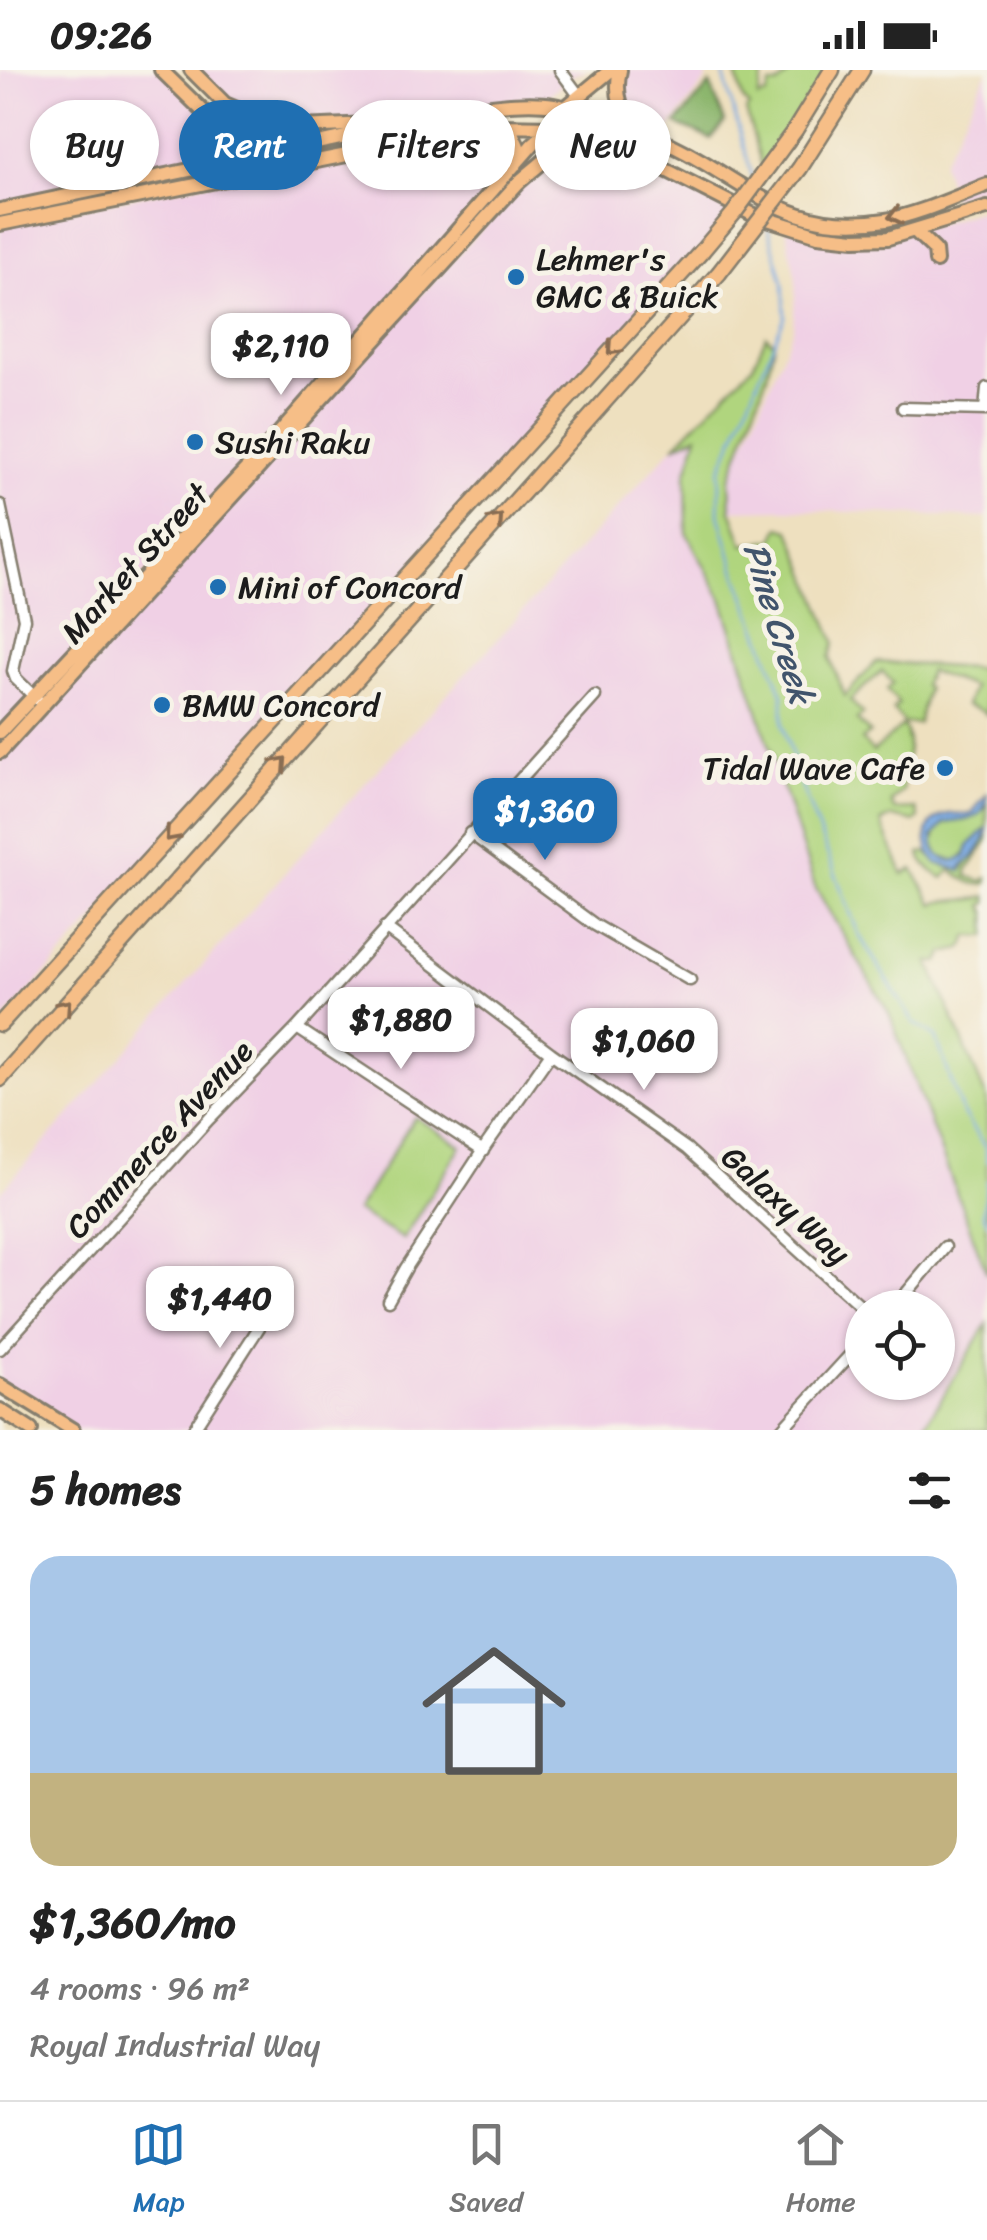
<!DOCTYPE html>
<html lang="en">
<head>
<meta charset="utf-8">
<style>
  :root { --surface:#fff; --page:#f6f6f6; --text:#222; --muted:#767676; --line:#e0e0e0; --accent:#1f6fb2 }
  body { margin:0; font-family:Sriracha,sans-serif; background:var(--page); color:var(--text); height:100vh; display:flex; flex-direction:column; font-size:38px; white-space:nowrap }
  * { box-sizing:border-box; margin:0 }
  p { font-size:32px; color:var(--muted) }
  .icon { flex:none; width:55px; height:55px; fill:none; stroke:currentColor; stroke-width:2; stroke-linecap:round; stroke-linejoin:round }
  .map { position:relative; height:1360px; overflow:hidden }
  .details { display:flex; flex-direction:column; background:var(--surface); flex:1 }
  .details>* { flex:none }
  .top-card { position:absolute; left:30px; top:30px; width:928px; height:90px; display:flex; gap:20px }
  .fabs { position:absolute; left:845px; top:1220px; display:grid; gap:20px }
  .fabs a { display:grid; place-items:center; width:110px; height:110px; border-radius:50%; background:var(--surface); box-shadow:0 2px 8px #0004; font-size:50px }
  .price { position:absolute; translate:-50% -85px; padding:0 22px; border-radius:20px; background:#fff; color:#222; font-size:32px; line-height:65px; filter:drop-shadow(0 2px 5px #0008) }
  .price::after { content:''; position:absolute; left:50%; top:60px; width:30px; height:22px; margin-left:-15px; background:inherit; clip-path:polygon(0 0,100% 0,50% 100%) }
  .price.active { background:var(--accent); color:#fff }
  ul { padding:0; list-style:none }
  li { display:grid; align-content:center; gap:20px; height:530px; padding:0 30px }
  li+li { border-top:2px solid var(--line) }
  li span { display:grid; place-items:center; height:310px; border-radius:30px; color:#555 }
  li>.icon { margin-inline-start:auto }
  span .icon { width:180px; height:180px; fill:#fffc; stroke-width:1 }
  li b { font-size:42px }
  h2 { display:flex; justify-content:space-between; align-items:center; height:120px; padding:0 30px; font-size:42px }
  .chip { padding:0 35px; border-radius:45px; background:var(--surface); box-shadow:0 2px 8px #0004; font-size:35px; line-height:90px }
  .chip.active { background:var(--accent); color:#fff }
  .status { display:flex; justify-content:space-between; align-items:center; height:70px; padding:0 50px; background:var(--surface); direction:ltr }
  .status svg { height:28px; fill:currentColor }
  .tabs { display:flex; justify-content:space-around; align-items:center; height:140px; border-top:2px solid var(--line); background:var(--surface); font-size:28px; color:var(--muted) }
  .tabs a { display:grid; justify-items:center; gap:5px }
  .tabs .active { color:var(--accent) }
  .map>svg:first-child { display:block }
  .built { fill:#f0d0e5; fill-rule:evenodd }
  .green { fill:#b0d57e; stroke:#66784d; stroke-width:2.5 }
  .forest { fill:#8cb66d; stroke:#546944; stroke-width:2.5 }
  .water { fill:#78a9e3; stroke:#4a6280; stroke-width:2.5 }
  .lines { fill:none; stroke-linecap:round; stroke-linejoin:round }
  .stream { stroke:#78a9e3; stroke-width:2.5 }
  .minor-casing { stroke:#857e6e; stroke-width:15 }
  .major-casing { stroke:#857e6e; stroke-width:18 }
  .highway-casing { stroke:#857e6e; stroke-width:19 }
  .minor { stroke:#fff; stroke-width:10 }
  .major { stroke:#f6be87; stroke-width:12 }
  .highway { stroke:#f6be87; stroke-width:14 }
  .highway-bridge-casing { stroke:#857e6e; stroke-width:19; stroke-linecap:butt }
  .highway-bridge { stroke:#f6be87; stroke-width:14 }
  .oneway { stroke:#896d52 }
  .poi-dot { fill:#1f6fb2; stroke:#f7f3e8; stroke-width:4 }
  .labels { text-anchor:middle; stroke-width:10; stroke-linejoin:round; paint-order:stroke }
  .poi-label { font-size:32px; fill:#1c1c1c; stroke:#f7f3e8; text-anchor:start }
  .street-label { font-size:32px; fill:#1c1c1c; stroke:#f7f3e8 }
  .water-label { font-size:35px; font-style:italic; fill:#41546c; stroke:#f7f3e8 }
</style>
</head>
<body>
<div class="status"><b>09:26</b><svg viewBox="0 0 49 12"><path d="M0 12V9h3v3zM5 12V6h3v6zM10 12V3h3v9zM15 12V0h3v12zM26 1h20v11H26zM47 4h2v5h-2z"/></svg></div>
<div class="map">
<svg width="987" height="1360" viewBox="0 0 987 1360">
  <rect width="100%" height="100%" fill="#f7f3e8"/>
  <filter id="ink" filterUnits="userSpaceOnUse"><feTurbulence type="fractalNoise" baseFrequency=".01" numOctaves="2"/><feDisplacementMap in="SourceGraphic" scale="20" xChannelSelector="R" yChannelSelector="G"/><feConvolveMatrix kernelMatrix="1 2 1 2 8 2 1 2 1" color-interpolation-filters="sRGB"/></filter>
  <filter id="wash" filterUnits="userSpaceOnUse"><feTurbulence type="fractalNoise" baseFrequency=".0048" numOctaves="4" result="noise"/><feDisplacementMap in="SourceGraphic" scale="40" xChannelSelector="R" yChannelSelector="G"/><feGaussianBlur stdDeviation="2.25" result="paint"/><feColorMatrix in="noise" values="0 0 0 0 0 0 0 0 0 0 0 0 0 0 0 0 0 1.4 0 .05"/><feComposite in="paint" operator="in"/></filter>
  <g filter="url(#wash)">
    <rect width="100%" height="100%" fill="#eee0bf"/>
    <path class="built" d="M0,0H161L221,60L198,97L0,140Z
      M191,0H590L575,4L538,34L395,53L299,57L225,34Z
      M623,0H705L707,9L660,71L639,63L622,28Z
      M987,2V115L952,128L942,93Z
      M493,56L513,65L509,104L0,662V154Z
      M570,63L739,137L0,954V682Z
      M987,138V448L787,439L731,440L730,408L793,260L796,210L786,158L888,168Z
      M699,363L686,405L687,464L722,529L815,817L889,943L987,1204V1254L922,1360H73L0,1315V1123L340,741L674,376ZM862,1238H938V1312H862Z"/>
    <path class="green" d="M735,0H752L763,7L758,28L767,25L770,15H778L793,0H832L764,104L746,40L749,37L743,29Z
      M766,266L774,273L767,305L730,409L731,440L744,475L774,469L780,457L790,460L835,572L830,588L845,626L876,592L987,599V646L985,642L966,635L973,617L929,601L923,616L927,618L918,654L904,653L893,640L899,634L887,620L893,613L882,601L850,630L863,644L857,650L870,663L862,670L873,682L903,655C916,678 900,696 903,720L891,732L894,740L916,739L919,748L915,752L892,747L881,752L903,804L913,799L933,834C952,827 968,833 987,826V833L983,835L987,844V866H969L962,879L944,883L939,892H929L987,1029V1204L889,943L815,817L722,529L687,464L686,405L698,365L674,376L753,295Z
      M987,735V758C972,767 972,784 956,791L940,787L933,773L938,757C959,744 969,760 987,735Z
      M987,766V772L967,801V806L981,811L987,808V813C973,818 963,808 951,800L943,808C932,801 922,796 920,783L928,782L930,786L962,800Z
      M415,1047L461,1076L403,1169L356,1141Z
      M987,1254V1360H922Z"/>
    <path class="forest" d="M710,14L725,52L711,69L676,54Z"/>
    <path class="water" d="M987,724C987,751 966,750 945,753L933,766C933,787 948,797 966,786L969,775L987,758C987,770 973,790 962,796V801L936,793C923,779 921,751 945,745C953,742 962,745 971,744Z"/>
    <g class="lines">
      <path class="stream" d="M722,0L753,109
        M767,155L783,212L785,246L720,401L719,444L735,499L783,626V655L800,712L859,865L914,953L936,967L962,1042L986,1079L987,1092
        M987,1111L983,1144L987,1152"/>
    </g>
  </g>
  <g filter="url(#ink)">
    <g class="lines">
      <g class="minor-casing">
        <path id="minor" d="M560,0L580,27
          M903,338L987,340
          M985,340L987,318
          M0,435L24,549L13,601L16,609L39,631
          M470,763L595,855L690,910
          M385,858L551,983L687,1079L862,1238
          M297,958L483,1081
          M388,1230L406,1198L487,1074L551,983
          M894,1238L945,1177
          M0,1279L209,1049L297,958L595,626
          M193,1360L281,1223
          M781,1360L862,1272"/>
      </g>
      <g class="major-casing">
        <path id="major" d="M161,0L252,89
          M191,0L225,34L263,87
          M620,0C614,25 621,41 637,61
          M225,34L270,53L299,57L372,54
          M500,59L513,65L518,76L516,94
          M200,96L216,76L221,60
          M0,140L360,64C407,49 507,27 554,35C604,44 660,66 703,92C768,131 804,163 886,150C920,144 955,127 987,115
          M0,154L493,56L553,57L570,63L664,99L752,144L818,165L855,169L888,168L987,138
          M916,162L935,180L936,191
          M0,662L267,377L533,74L553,57L565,38L611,0
          M0,682L518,113C540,93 580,67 580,34
          M0,1315L73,1360
          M0,1340L31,1360"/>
      </g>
      <g class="highway-casing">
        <path id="highway" d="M795,60L832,0
          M800,98L862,0
          M0,954L702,181
          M0,1009L719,203"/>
      </g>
      <use href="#minor" class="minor"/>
      <use href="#major" class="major"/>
      <use href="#highway" class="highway"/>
      <g class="highway-bridge-casing">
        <path id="highway-bridge" d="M702,181L734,143L795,60
          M719,203L800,98"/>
      </g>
      <use href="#highway-bridge" class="highway-bridge"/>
    </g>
    <defs><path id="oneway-chevron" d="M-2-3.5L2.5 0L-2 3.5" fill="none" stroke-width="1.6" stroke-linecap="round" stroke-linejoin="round" transform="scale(2.5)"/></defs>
    <g class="oneway">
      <use href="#oneway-chevron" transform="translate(895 146) rotate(167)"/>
      <use href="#oneway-chevron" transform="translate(613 279) rotate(132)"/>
      <use href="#oneway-chevron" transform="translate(497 450) rotate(-48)"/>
      <use href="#oneway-chevron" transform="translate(281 693) rotate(-48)"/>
      <use href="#oneway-chevron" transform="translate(171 765) rotate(132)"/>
      <use href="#oneway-chevron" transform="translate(65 936) rotate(-48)"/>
    </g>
  </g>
  <g class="poi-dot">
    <circle cx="516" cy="207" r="10"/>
    <circle cx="195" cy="372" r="10"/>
    <circle cx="218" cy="517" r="10"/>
    <circle cx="162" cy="635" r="10"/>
    <circle cx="945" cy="698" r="10"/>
  </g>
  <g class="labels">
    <g class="poi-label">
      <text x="536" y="200">Lehmer's<tspan x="536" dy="37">GMC &amp; Buick</tspan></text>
      <text x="215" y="383">Sushi Raku</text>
      <text x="238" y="528">Mini of Concord</text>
      <text x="182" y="646">BMW Concord</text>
      <text x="925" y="709" text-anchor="end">Tidal Wave Cafe</text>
    </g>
    <g class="street-label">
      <text transform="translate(135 493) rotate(-48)" y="11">Market Street</text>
      <text transform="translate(159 1069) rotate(-47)" y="11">Commerce Avenue</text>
      <text transform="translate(786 1135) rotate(42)" y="11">Galaxy Way</text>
    </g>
    <g class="water-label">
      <text transform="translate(779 553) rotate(73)" y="12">Pine Creek</text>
    </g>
  </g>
</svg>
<div class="fabs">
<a><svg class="icon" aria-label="locate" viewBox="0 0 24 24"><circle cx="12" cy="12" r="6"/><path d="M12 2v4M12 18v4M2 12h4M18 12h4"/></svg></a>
</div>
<b class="price" style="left:281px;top:328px">$2,110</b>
<b class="price active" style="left:545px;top:793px">$1,360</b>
<b class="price" style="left:401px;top:1002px">$1,880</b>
<b class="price" style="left:644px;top:1023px">$1,060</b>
<b class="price" style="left:220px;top:1281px">$1,440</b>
<div class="top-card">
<a class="chip">Buy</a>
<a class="chip active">Rent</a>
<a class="chip">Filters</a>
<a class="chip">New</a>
</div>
</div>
<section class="details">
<h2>5 homes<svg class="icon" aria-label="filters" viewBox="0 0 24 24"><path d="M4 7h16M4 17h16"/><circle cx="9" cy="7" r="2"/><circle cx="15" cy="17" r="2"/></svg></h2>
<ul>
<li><span style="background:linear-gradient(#a9c7e8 70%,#c2b280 0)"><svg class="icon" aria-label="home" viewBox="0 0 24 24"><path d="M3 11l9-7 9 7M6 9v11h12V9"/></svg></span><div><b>$1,360/mo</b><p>4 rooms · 96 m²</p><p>Royal Industrial Way</p></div></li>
</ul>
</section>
<nav class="tabs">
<a class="active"><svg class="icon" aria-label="map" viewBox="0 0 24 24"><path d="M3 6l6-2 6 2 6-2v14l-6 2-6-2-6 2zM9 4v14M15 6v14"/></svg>Map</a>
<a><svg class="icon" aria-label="saved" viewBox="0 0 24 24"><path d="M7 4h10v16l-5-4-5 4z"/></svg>Saved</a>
<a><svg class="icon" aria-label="home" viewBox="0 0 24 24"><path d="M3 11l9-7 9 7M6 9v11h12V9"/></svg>Home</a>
</nav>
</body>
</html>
